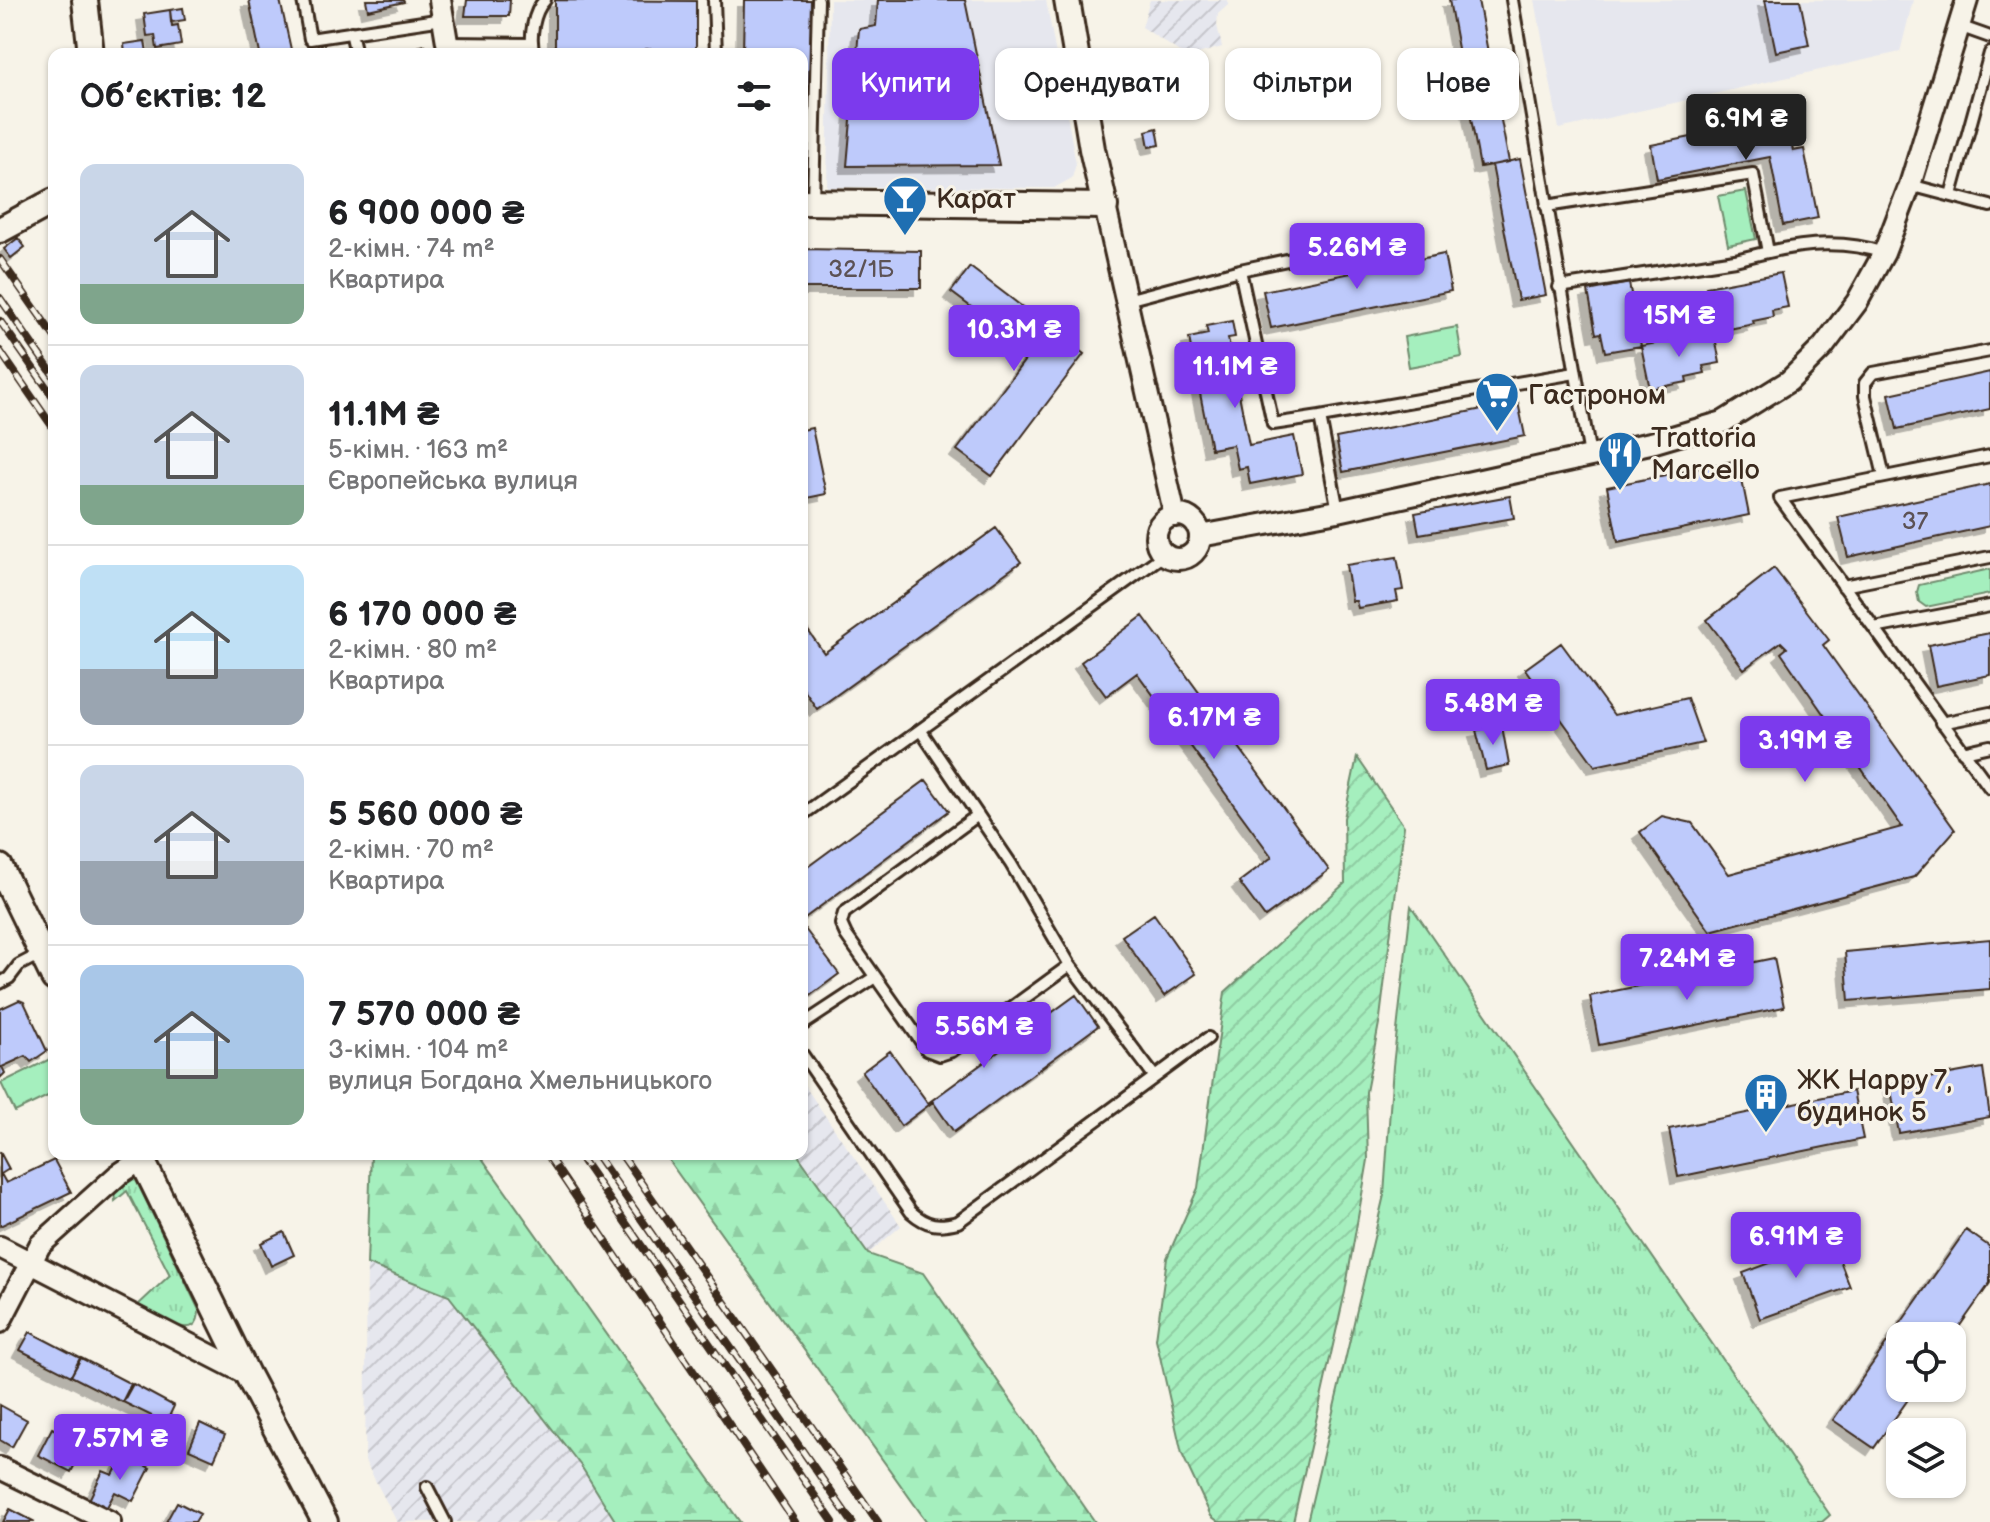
<!DOCTYPE html>
<html lang="uk">
<head>
<meta charset="utf-8">
<style>
  :root { --surface:#fff; --page:#f6f6f6; --text:#202124; --muted:#757577; --line:#e0e0e0; --accent:#7c3aed }
  body { margin:0; font-family:"Balsamiq Sans",sans-serif; background:var(--page); color:var(--text); height:100vh; display:flex; flex-direction:column; font-size:30px; white-space:nowrap }
  * { box-sizing:border-box; margin:0 }
  p { font-size:26px; color:var(--muted) }
  .icon { flex:none; width:44px; height:44px; fill:none; stroke:currentColor; stroke-width:2; stroke-linecap:round; stroke-linejoin:round }
  .map { position:relative; flex:1; overflow:hidden }
  .details { position:absolute; left:48px; top:48px; width:760px; height:1112px; display:flex; flex-direction:column; background:var(--surface); border-radius:16px; box-shadow:0 2px 6px #0004 }
  .details>* { flex:none }
  .top-card { position:absolute; left:832px; top:48px; width:760px; height:72px; display:flex; gap:16px }
  .buttons { position:absolute; left:1886px; top:1322px; display:grid; gap:16px }
  .buttons a { display:grid; place-items:center; width:80px; height:80px; border-radius:16px; background:var(--surface); box-shadow:0 2px 6px #0004; font-size:40px }
  .price { position:absolute; translate:-50% -68px; padding:0 18px; border-radius:8px; background:var(--accent); color:#fff; font-size:26px; line-height:52px; filter:drop-shadow(0 2px 4px #0008) }
  .price::after { content:''; position:absolute; left:50%; top:48px; width:24px; height:18px; margin-left:-12px; background:inherit; clip-path:polygon(0 0,100% 0,50% 100%) }
  .price.active { background:#222; color:#fff }
  ul { padding:0; list-style:none }
  li { display:flex; align-items:center; gap:24px; height:200px; padding:0 32px }
  li+li { border-top:2px solid var(--line) }
  li span { display:grid; place-items:center; flex:none; width:224px; height:160px; border-radius:16px; color:#555 }
  li>.icon { margin-inline-start:auto }
  span .icon { width:96px; height:96px; fill:#fffc; stroke-width:1 }
  li b { font-size:34px }
  h2 { display:flex; justify-content:space-between; align-items:center; height:96px; padding:0 32px; font-size:34px }
  .pill { padding:0 28px; border-radius:16px; background:var(--surface); box-shadow:0 2px 6px #0004; font-size:28px; line-height:72px }
  .pill.active { background:var(--accent); color:#fff }
  .map>svg:first-child { display:block }
  .built { fill:#e6e7ee }
  .industrial { fill:url(#industrial-furrows) }
  .grass { fill:url(#grass-tufts); stroke:#708c6e; stroke-width:2 }
  .forest { fill:url(#forest-firs); stroke:#708c6e; stroke-width:2 }
  .park { fill:#a5efbe; stroke:#708c6e; stroke-width:2 }
  .garden { fill:url(#garden-furrows); stroke:#708c6e; stroke-width:2 }
  .building { fill:#becafb; stroke:#3b2a1e; stroke-width:2; filter:url(#shadow) }
  .lines { fill:none; stroke-linecap:round; stroke-linejoin:round }
  .service-casing { stroke:#3b2a1e; stroke-width:16 }
  .minor-casing { stroke:#3b2a1e; stroke-width:26 }
  .tertiary-casing { stroke:#3b2a1e; stroke-width:30 }
  .service { stroke:#f7f3e8; stroke-width:10 }
  .minor { stroke:#f7f3e8; stroke-width:20 }
  .tertiary { stroke:#f7f3e8; stroke-width:24 }
  .rail-casing { stroke:#3b2a1e; stroke-width:8 }
  .rail { stroke:#f7f3e8; stroke-width:5; stroke-dasharray:15; stroke-linecap:butt }
  .labels { text-anchor:middle; stroke-width:6; stroke-linejoin:round; paint-order:stroke }
  .number-label { font-size:24px; fill:#5c5255 }
  .poi-label { font-size:28px; fill:#3b2a1e; stroke:#f7f3e8; text-anchor:start }
</style>
</head>
<body>
<div class="map">
<svg width="1990" height="1522" viewBox="0 0 1990 1522">
  <defs>
    <pattern id="industrial-furrows" width="10" height="10" patternUnits="userSpaceOnUse" patternTransform="scale(2)"><rect width="10" height="10" fill="#e6e7ee"/><path d="M-1 1l2-2M0 10L10 0M9 11l2-2" fill="none" stroke="#c6c6cc"/></pattern>
    <pattern id="grass-tufts" width="24" height="20" patternUnits="userSpaceOnUse" patternTransform="scale(2)"><rect width="24" height="20" fill="#a5efbe"/><path d="M3 7l-1-3M5 7V3M7 7l1-3M15 17l-1-3M17 17v-4M19 17l1-3" fill="none" stroke="#8fcda3"/></pattern>
    <pattern id="forest-firs" width="22" height="20" patternUnits="userSpaceOnUse" patternTransform="scale(2)"><rect width="22" height="20" fill="#a5efbe"/><path d="M5 1l3.5 6h-7zM16 11l3.5 6h-7z" fill="#8fcda3"/></pattern>
    <pattern id="garden-furrows" width="10" height="10" patternUnits="userSpaceOnUse" patternTransform="scale(2)"><rect width="10" height="10" fill="#a5efbe"/><path d="M-1 1l2-2M0 10L10 0M9 11l2-2" fill="none" stroke="#8fcda3"/></pattern>
    <filter id="shadow"><feDropShadow dx="-7" dy="7" stdDeviation="0" flood-color="#0004"/></filter>
  </defs>
  <rect width="100%" height="100%" fill="#f7f3e8"/>
  <filter id="ink" filterUnits="userSpaceOnUse"><feTurbulence type="fractalNoise" baseFrequency=".0125" numOctaves="2"/><feDisplacementMap in="SourceGraphic" scale="16" xChannelSelector="R" yChannelSelector="G"/><feConvolveMatrix kernelMatrix="1 2 1 2 8 2 1 2 1" color-interpolation-filters="sRGB"/></filter>
  <g filter="url(#ink)">
    <path class="built" d="M830,0H1046L1076,164L1072,178L1054,188L827,187Z
      M1535,0H1913L1900,52L1559,129Z"/>
    <path class="industrial" d="M1150,0H1228V5L1218,14L1217,25L1222,47L1187,57L1142,27Z
      M802,1082L901,1226L868,1254L797,1154H802Z
      M367,1264L449,1296L581,1466L616,1522H397L365,1461Z"/>
    <path class="grass" d="M1411,906L1830,1515L1822,1522H1307L1384,1195L1393,1066Z
      M132,1178L136,1180L199,1310C199,1348 153,1313 138,1305L170,1275L127,1191L115,1201L114,1191Z"/>
    <path class="forest" d="M371,1154H479L740,1522H616L581,1466L449,1296L367,1264Z
      M664,1154H797L868,1254L923,1273L1095,1522H927Z"/>
    <path class="park" d="M1746,191L1756,239L1728,245L1718,196Z
      M1457,327L1462,357L1409,367L1404,337Z
      M1990,569V594L1926,607L1919,602L1917,592L1919,585Z
      M54,1057V1093L15,1112L1,1083Z"/>
    <path class="garden" d="M1357,757L1404,826L1380,1018L1366,1092L1368,1160L1345,1292L1293,1522H1219L1211,1516L1182,1454L1156,1339L1167,1258L1198,1188L1225,992L1345,883L1344,818Z"/>
    <path class="building" d="M249,0H280L292,54H260Z
      M366,0H403L404,2L368,10Z
      M467,0H510L509,16H465Z
      M555,0L696,1V50L645,49V54H555Z
      M744,0H813L811,132L802,141V54H743Z
      M878,0H965L999,165L847,166L859,29L876,26Z
      M1449,0H1478L1509,162L1480,167Z
      M1765,0H1800L1809,45L1776,52Z
      M183,8L185,20L171,22L170,10Z
      M170,10L172,26L178,25L181,45L157,49L155,35L147,36L144,14Z
      M145,41L147,52L125,54L124,44Z
      M425,45L428,54H389Z
      M1786,118L1793,151L1804,149L1818,218L1783,225L1770,157L1657,179L1651,145Z
      M1157,128L1160,145L1149,147L1146,131Z
      M1520,159L1546,295L1518,300L1492,165Z
      M18,238L25,247L11,258L4,249Z
      M802,249L921,251V288H802Z
      M1444,254L1451,291L1271,328L1263,291Z
      M970,267L1084,354L992,476L957,450L1031,352L951,292Z
      M1781,273L1788,307L1772,310L1773,317L1753,321L1754,324L1714,332L1706,287Z
      M1629,283L1641,346L1605,352L1601,333L1596,334L1588,291Z
      M1232,321L1235,337L1228,338L1249,445L1294,436L1302,474L1250,484L1247,467L1238,469L1233,445L1211,449L1189,338L1208,334L1206,326Z
      M1714,332L1720,363L1703,366L1705,373L1686,377L1687,382L1650,389L1641,346Z
      M1990,372V409L1897,429L1889,394Z
      M1518,402L1525,436L1343,472L1336,438Z
      M812,428L826,494L802,499V430Z
      M1738,460L1749,515L1618,542L1607,487Z
      M1990,484V526L1848,557L1838,517Z
      M1510,496L1514,518L1419,534L1415,513Z
      M996,528L1021,562L817,709L802,687V622L824,653Z
      M1397,557L1403,590L1396,591L1398,601L1358,608L1356,601H1352L1346,565Z
      M1774,568L1829,640L1823,645L1955,830L1914,877L1710,931L1640,832L1662,816L1692,823L1729,874L1902,827L1781,653L1787,648L1781,642L1744,669L1707,620Z
      M1143,616L1329,870L1265,917L1239,882L1272,857L1137,673L1106,696L1081,662Z
      M1990,633V675L1936,686L1928,645Z
      M1561,643L1614,715L1687,698L1703,743L1595,766L1525,669Z
      M1502,726L1509,765L1486,770L1476,730Z
      M926,780L949,811L802,920V871Z
      M1154,914L1196,974L1164,996L1122,936Z
      M802,925L839,974L808,997L802,989Z
      M1990,939V989L1849,1001L1845,952Z
      M1774,958L1784,1007L1599,1045L1590,996Z
      M1076,995L1098,1026L954,1132L933,1102L901,1126L862,1072L890,1051L928,1103Z
      M19,1000L24,1002L47,1051L31,1062L26,1056L2,1067L5,1073L0,1078V1009Z
      M1983,1068L1990,1117L1899,1133L1890,1085Z
      M1853,1091L1863,1139L1678,1177L1669,1129Z
      M0,1152L9,1169L1,1174L6,1183L54,1160L71,1192L0,1226Z
      M1966,1230L1990,1247V1283L1952,1337L1900,1336V1388H1916L1874,1448L1833,1420Z
      M284,1232L294,1255L271,1266L261,1243Z
      M1832,1240L1850,1287L1760,1319L1743,1273Z
      M30,1332L80,1358L71,1376L20,1350Z
      M81,1358L131,1384L122,1402L71,1376Z
      M133,1384L174,1406L166,1423L123,1402Z
      M0,1405L27,1420L12,1447L0,1440Z
      M200,1423L225,1435L214,1460L189,1449Z
      M52,1428L85,1445L71,1472L38,1455Z
      M124,1454L150,1468L133,1501L115,1492L106,1509L89,1500L103,1471L113,1475Z
      M177,1502L200,1514L195,1522H166Z
      M10,1509L35,1522H3Z"/>
    <g class="lines">
      <g class="service-casing">
        <path id="service" d="M303,0L310,39L443,19
          M714,0L716,54
          M1512,0L1590,456
          M1959,26L1990,37
          M351,32L356,54
          M447,43L530,44
          M534,54C529,38 533,12 545,0
          M1910,185L1990,206
          M1951,195L1990,53
          M813,202L818,0
          M1546,206L1753,174L1768,252C1808,243 1845,240 1884,253
          M1240,270L1273,424L1320,417L1338,511
          M1559,287L1735,260L1768,252
          M1127,300L1240,270L1409,234
          M1320,417L1575,373
          M1990,456L1780,498L1990,788
          M1884,476L1865,396V383L1873,373L1990,351
          M1843,586L1990,557
          M1874,628L1990,606
          M1941,723L1990,713
          M921,731L1011,864L1070,965L1155,1077
          M1963,752L1990,746
          M802,815L1165,554
          M978,815L844,913L841,924L846,935L927,1050L940,1055L952,1051L1070,965
          M0,983L9,978L19,965L42,953
          M802,1025L875,977
          M802,1054L911,1212C927,1226 938,1227 958,1222L1208,1038
          M427,1487L445,1522"/>
      </g>
      <g class="minor-casing">
        <path id="minor" d="M440,0L449,54
          M1105,206L1175,516
          M1156 537a22 22 0 1 1 44 0a22 22 0 1 1-44 0Z
          M1200,536L1338,511L1655,442L1723,422L1789,381L1823,347L1857,302L1884,253L1910,185L1967,0
          M0,1247L247,1374
          M0,1322L40,1245L118,1175L142,1159
          M0,1468L110,1522"/>
      </g>
      <g class="tertiary-casing">
        <path id="tertiary" d="M85,0L91,54
          M802,202L1105,206L1092,149L1067,0
          M0,230L54,201
          M0,867L54,978
          M139,1154L247,1374L325,1522"/>
      </g>
      <use href="#service" class="service"/>
      <use href="#minor" class="minor"/>
      <use href="#tertiary" class="tertiary"/>
      <g class="rail-casing">
        <path id="rail" d="M0,259L54,336
          M0,298L54,376
          M0,321L54,398
          M0,351L54,429
          M547,1154L795,1522
          M578,1154L833,1522
          M596,1154L852,1522
          M621,1154L878,1522"/>
      </g>
      <use href="#rail" class="rail"/>
    </g>
  </g>
  <defs>
    <g id="bar-pin" transform="scale(2.3)"><path d="M0 17L-7.5 6A9.5 9.5 0 1 1 7.5 6Z" fill="#1f6fb2" stroke="#f7f3e8"/><path d="M-6-5H6L.8 .8V4.5H3.5V6h-7V4.5H-.8V.8Z" fill="#fff"/></g>
    <g id="supermarket-pin" transform="scale(2.3)"><path d="M0 17L-7.5 6A9.5 9.5 0 1 1 7.5 6Z" fill="#1f6fb2" stroke="#f7f3e8"/><path d="M-6-5.5h2.5l.6 2H6L4.5 2H-2.5L-4.4-4H-6ZM-1.5 3.2a1.3 1.3 0 1 0 .1 0ZM3 3.2a1.3 1.3 0 1 0 .1 0Z" fill="#fff"/></g>
    <g id="restaurant-pin" transform="scale(2.3)"><path d="M0 17L-7.5 6A9.5 9.5 0 1 1 7.5 6Z" fill="#1f6fb2" stroke="#f7f3e8"/><path d="M-5-6h1v4h1v-4h1v4h1v-4h1v5L-1.5 .5V6h-2V.5L-5-1ZM5-6V6H3V1.5H1.5Q1.5-4 5-6Z" fill="#fff"/></g>
    <g id="building-pin" transform="scale(2.3)"><path d="M0 17L-7.5 6A9.5 9.5 0 1 1 7.5 6Z" fill="#1f6fb2" stroke="#f7f3e8"/><path d="M-4-6H4V6H1V3H-1V6H-4ZM-2.5-4.3h1.7v1.8h-1.7ZM.8-4.3h1.7v1.8H.8ZM-2.5-1h1.7V.8h-1.7ZM.8-1h1.7V.8H.8Z" fill="#fff"/></g>
  </defs>
  <g fill-rule="evenodd">
    <use href="#bar-pin" x="905" y="198"/>
    <use href="#supermarket-pin" x="1497" y="394"/>
    <use href="#restaurant-pin" x="1620" y="453"/>
    <use href="#building-pin" x="1766" y="1095"/>
  </g>
  <g class="labels">
    <g class="number-label">
      <text x="861" y="277">32/1Б</text>
      <text x="1915" y="529">37</text>
    </g>
    <g class="poi-label">
      <text x="936" y="208">Карат</text>
      <text x="1528" y="404">Гастроном</text>
      <text x="1651" y="447">Trattoria<tspan x="1651" dy="32">Marcello</tspan></text>
      <text x="1797" y="1089">ЖК Happy 7,<tspan x="1797" dy="32">будинок 5</tspan></text>
    </g>
  </g>
</svg>
<div class="buttons">
<a><svg class="icon" aria-label="locate" viewBox="0 0 24 24"><circle cx="12" cy="12" r="6"/><path d="M12 2v4M12 18v4M2 12h4M18 12h4"/></svg></a>
<a><svg class="icon" aria-label="layers" viewBox="0 0 24 24"><path d="M12 4l9 5-9 5-9-5zM3 14l9 5 9-5"/></svg></a>
</div>
<b class="price active" style="left:1746px;top:162px">6.9M ₴</b>
<b class="price" style="left:1357px;top:291px">5.26M ₴</b>
<b class="price" style="left:1679px;top:359px">15M ₴</b>
<b class="price" style="left:1014px;top:373px">10.3M ₴</b>
<b class="price" style="left:1235px;top:410px">11.1M ₴</b>
<b class="price" style="left:1493px;top:747px">5.48M ₴</b>
<b class="price" style="left:1214px;top:761px">6.17M ₴</b>
<b class="price" style="left:1805px;top:784px">3.19M ₴</b>
<b class="price" style="left:1687px;top:1002px">7.24M ₴</b>
<b class="price" style="left:984px;top:1070px">5.56M ₴</b>
<b class="price" style="left:1796px;top:1280px">6.91M ₴</b>
<b class="price" style="left:120px;top:1482px">7.57M ₴</b>
<div class="top-card">
<a class="pill active">Купити</a>
<a class="pill">Орендувати</a>
<a class="pill">Фільтри</a>
<a class="pill">Нове</a>
</div>
<section class="details">
<h2>Об’єктів: 12<svg class="icon" aria-label="filters" viewBox="0 0 24 24"><path d="M4 7h16M4 17h16"/><circle cx="9" cy="7" r="2"/><circle cx="15" cy="17" r="2"/></svg></h2>
<ul>
<li><span style="background:linear-gradient(#c9d6e8 75%,#7fa58c 0)"><svg class="icon" aria-label="home" viewBox="0 0 24 24"><path d="M3 11l9-7 9 7M6 9v11h12V9"/></svg></span><div><b>6 900 000 ₴</b><p>2-кімн. · 74 m²</p><p>Квартира</p></div></li>
<li><span style="background:linear-gradient(#c9d6e8 75%,#7fa58c 0)"><svg class="icon" aria-label="home" viewBox="0 0 24 24"><path d="M3 11l9-7 9 7M6 9v11h12V9"/></svg></span><div><b>11.1M ₴</b><p>5-кімн. · 163 m²</p><p>Європейська вулиця</p></div></li>
<li><span style="background:linear-gradient(#bfe0f5 65%,#9aa5b1 0)"><svg class="icon" aria-label="home" viewBox="0 0 24 24"><path d="M3 11l9-7 9 7M6 9v11h12V9"/></svg></span><div><b>6 170 000 ₴</b><p>2-кімн. · 80 m²</p><p>Квартира</p></div></li>
<li><span style="background:linear-gradient(#c9d6e8 60%,#9aa5b1 0)"><svg class="icon" aria-label="home" viewBox="0 0 24 24"><path d="M3 11l9-7 9 7M6 9v11h12V9"/></svg></span><div><b>5 560 000 ₴</b><p>2-кімн. · 70 m²</p><p>Квартира</p></div></li>
<li><span style="background:linear-gradient(#a9c7e8 65%,#7fa58c 0)"><svg class="icon" aria-label="home" viewBox="0 0 24 24"><path d="M3 11l9-7 9 7M6 9v11h12V9"/></svg></span><div><b>7 570 000 ₴</b><p>3-кімн. · 104 m²</p><p>вулиця Богдана Хмельницького</p></div></li>
</ul>
</section>
</div>
</body>
</html>
